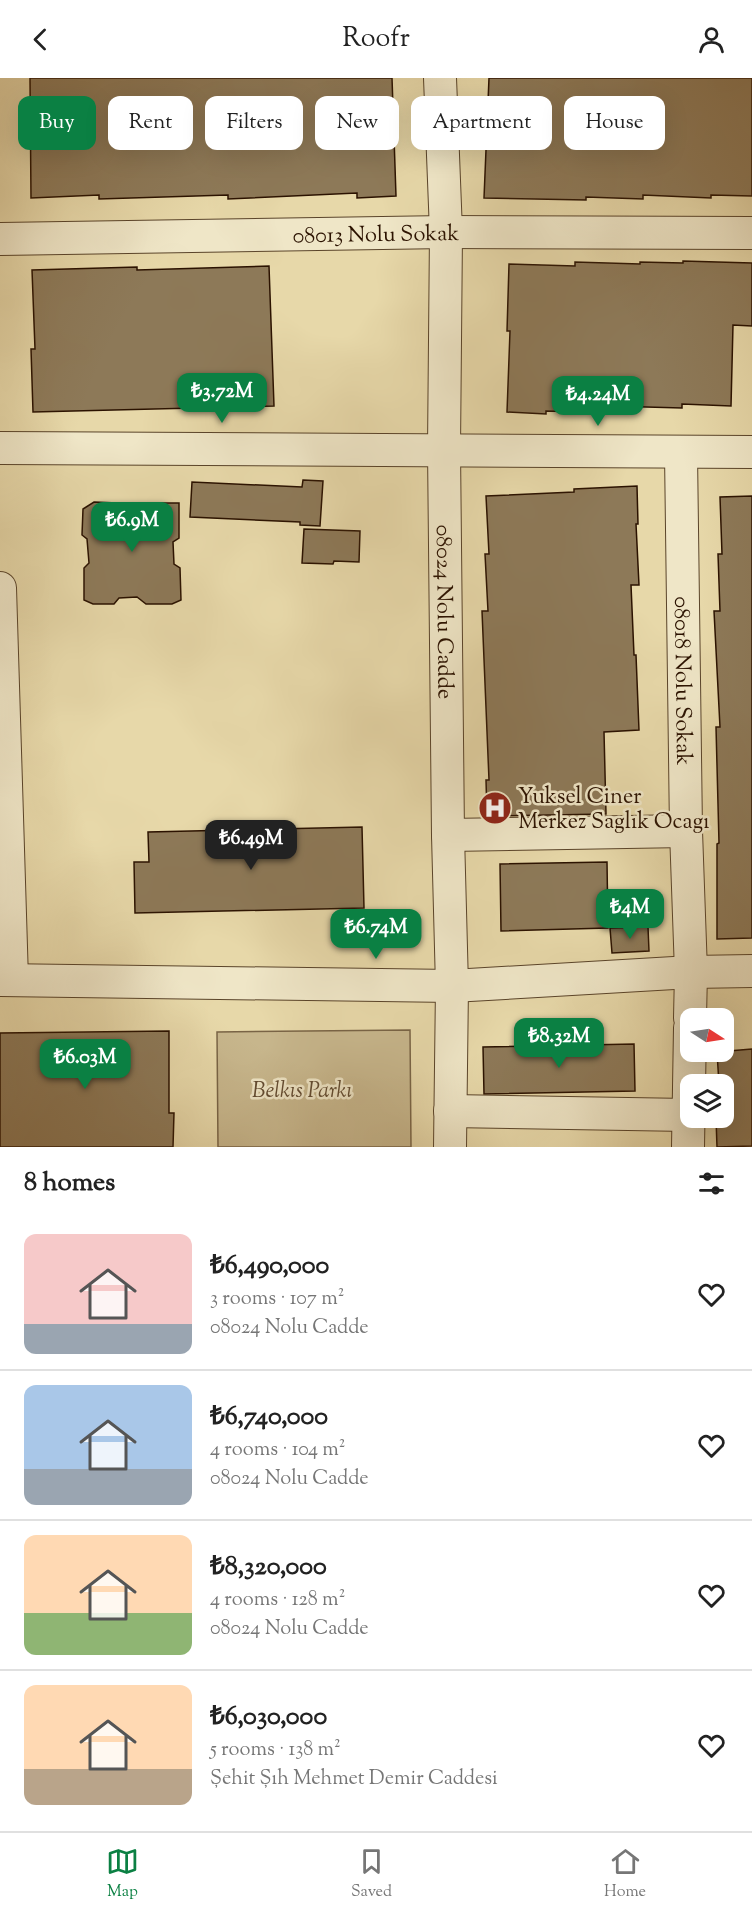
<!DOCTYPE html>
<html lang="en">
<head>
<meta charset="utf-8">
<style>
  :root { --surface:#fff; --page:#f2f2f2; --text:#222; --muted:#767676; --line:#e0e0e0; --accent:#0b8043 }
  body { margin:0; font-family:"Sorts Mill Goudy",serif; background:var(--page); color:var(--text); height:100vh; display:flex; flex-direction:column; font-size:22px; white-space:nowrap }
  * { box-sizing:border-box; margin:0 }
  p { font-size:20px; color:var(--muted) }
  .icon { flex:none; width:33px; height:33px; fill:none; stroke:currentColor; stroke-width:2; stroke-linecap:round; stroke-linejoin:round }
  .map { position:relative; height:1069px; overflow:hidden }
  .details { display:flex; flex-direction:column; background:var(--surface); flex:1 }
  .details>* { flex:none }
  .top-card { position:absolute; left:18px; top:18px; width:717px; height:54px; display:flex; gap:12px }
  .needle { width:39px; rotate:102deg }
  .fabs { position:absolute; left:680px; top:930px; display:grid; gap:12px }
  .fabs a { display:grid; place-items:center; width:54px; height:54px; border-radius:12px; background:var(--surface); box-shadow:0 6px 24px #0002; font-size:30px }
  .price { position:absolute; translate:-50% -51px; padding:0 14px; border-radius:12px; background:var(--accent); color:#fff; font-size:20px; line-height:39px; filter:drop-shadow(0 2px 3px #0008) }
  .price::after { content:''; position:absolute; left:50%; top:36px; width:18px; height:14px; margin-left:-9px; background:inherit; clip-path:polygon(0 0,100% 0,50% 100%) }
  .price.selected { background:#222; color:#fff }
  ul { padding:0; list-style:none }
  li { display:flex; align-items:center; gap:18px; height:150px; padding:0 24px }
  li+li { border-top:2px solid var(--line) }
  li span { display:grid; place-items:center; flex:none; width:168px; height:120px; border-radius:12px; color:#555 }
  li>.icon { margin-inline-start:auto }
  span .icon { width:72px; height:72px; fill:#fffc; stroke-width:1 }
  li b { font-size:26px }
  h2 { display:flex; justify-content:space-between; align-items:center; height:72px; padding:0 24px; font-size:26px }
  .pill { padding:0 21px; border-radius:12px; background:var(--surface); box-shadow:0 6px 24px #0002; font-size:21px; line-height:54px }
  .pill.selected { background:var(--accent); color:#fff }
  header { display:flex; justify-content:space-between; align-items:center; height:78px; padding:0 24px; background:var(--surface); font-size:27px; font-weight:600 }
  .tabs { display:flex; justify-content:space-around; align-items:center; height:84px; border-top:2px solid var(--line); background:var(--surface); font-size:16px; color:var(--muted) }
  .tabs a { display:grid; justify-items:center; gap:3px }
  .tabs .selected { color:var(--accent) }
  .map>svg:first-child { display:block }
  .green { fill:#c7b68c; stroke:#796446; stroke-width:1.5 }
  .building { fill:#8d7958; stroke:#2b1200; stroke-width:1.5 }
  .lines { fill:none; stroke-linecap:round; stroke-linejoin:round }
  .minor-casing { stroke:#5a442a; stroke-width:34 }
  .minor { stroke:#efe6c7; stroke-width:32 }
  .labels { text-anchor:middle; stroke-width:5; stroke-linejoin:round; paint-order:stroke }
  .street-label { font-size:22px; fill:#2b1200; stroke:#efe6c7 }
  .poi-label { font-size:22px; fill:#2b1200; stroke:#efe6c7; text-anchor:start }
  .park-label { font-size:22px; font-style:italic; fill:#624b31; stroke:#efe6c7 }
</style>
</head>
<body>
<header><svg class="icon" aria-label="back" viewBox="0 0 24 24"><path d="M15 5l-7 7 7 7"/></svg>Roofr<svg class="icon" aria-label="person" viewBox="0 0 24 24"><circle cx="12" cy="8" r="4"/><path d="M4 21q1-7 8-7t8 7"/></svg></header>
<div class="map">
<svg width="752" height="1069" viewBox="0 0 752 1069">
  <rect width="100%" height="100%" fill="#e7d8a9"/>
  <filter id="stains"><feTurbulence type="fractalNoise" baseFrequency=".00333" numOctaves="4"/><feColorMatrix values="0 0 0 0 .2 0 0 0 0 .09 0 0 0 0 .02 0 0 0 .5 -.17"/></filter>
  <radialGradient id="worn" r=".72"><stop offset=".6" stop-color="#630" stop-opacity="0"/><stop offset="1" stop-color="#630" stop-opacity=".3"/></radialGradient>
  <path class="green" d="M410,952L411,1069H218L217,954Z"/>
  <path class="building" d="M30,0H392L396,118L357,120V115L228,121V117L99,121V117L31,120Z
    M489,0H752V118L711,117V120L643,117V121L586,119V122L484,120Z
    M683,183L752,185V248L733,247L731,328L682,326V330L610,328L609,335L546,333V336L507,334L510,253H507L509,186L575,188V184L640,186V184L683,185Z
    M269,188L274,328L33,334L31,271H35L32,192L137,189V192Z
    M303,402L323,403L320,448L300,447V444L190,439L192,404L302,409Z
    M637,408L638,446H636L639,507H631L634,577H636L639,652L604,654L606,736L487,738L486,702H489L482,533H488L485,476H489L486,418L574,414V411Z
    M752,418V860L717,861V766L719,765L716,649H720L714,533H720L718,476H722L720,419Z
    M94,424L117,425L121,429L143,430L148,425H179V460L173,464L174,486L180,490L181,522L172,526H146L137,519L119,520L114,526H93L84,522V490L89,485L87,461L82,457L83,431Z
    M304,451L360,453L359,484L334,483L333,486L302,485Z
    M362,749L364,830L135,835L134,784H149L148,754Z
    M607,784L608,850L501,853L500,786Z
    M648,849L649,873L612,875L610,850Z
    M169,953V1035H174L173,1069H0V955Z
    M634,966L635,1013L484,1016L483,969Z
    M752,971V1068L717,1069L716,1040H723V1006H719L717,974Z"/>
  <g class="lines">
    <g class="minor-casing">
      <g id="minor">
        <path id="s1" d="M440,0L446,154L444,371L448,757L452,908L450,1069"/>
        <path id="s2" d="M0,161L446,154L752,155"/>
        <path d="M0,370L752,374"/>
        <path id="s3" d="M681,375L686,753L691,894L690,940"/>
        <path d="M0,510L12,902"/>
        <path d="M448,757L686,753"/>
        <path d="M0,902L452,908L691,894L752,893"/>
        <path d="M450,1033L688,1037"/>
        <path d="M688,1069L690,950"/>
      </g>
    </g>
    <use href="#minor" class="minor"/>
  </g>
  <defs>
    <g id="hospital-disc" transform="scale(1.725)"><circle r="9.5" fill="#8f2418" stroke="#efe6c7"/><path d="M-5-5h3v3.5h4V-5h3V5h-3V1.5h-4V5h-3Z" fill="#fff"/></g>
  </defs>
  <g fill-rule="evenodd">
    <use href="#hospital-disc" x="495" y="730"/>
  </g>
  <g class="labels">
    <g class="street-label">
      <text dy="8" stroke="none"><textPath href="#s2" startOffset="376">08013 Nolu Sokak</textPath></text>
      <text dy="8" stroke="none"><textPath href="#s1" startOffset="534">08024 Nolu Cadde</textPath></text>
      <text dy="8" stroke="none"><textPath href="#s3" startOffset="228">08018 Nolu Sokak</textPath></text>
    </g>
    <g class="poi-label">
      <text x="518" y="725">Yuksel Ciner<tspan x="518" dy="25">Merkez Saglık Ocagı</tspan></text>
    </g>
    <g class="park-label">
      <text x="302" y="1019">Belkıs Parkı</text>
    </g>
  </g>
  <rect width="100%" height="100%" filter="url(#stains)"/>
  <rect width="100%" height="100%" fill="url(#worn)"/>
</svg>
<div class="fabs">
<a><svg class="needle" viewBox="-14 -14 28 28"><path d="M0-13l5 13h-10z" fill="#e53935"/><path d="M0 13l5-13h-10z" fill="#767676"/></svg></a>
<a><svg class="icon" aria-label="layers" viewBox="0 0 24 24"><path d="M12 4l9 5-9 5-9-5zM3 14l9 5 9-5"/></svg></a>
</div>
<b class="price" style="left:222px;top:346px">₺3.72M</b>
<b class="price" style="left:598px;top:349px">₺4.24M</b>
<b class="price" style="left:132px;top:475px">₺6.9M</b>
<b class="price selected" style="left:251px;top:793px">₺6.49M</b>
<b class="price" style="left:630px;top:862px">₺4M</b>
<b class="price" style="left:376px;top:882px">₺6.74M</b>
<b class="price" style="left:559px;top:991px">₺8.32M</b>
<b class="price" style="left:85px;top:1012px">₺6.03M</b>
<div class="top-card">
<a class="pill selected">Buy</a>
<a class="pill">Rent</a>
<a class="pill">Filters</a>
<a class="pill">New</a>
<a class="pill">Apartment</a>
<a class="pill">House</a>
</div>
</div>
<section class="details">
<h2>8 homes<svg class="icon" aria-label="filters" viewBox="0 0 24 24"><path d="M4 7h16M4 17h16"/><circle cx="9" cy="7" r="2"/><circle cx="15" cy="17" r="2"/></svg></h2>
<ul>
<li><span style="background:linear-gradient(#f6c9c9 75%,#9aa5b1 0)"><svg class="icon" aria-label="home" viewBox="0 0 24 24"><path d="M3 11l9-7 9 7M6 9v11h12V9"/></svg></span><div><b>₺6,490,000</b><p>3 rooms · 107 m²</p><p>08024 Nolu Cadde</p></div><svg class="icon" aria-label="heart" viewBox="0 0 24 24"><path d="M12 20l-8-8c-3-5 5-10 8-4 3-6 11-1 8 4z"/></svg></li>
<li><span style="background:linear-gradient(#a9c7e8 70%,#9aa5b1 0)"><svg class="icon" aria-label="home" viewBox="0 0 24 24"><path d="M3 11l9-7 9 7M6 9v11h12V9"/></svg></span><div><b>₺6,740,000</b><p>4 rooms · 104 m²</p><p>08024 Nolu Cadde</p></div><svg class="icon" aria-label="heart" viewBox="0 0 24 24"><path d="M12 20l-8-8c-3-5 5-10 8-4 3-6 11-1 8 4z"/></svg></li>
<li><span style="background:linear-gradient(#ffd9b3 65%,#8fb573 0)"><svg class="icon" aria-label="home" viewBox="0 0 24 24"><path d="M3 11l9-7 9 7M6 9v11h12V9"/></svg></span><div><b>₺8,320,000</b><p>4 rooms · 128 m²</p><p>08024 Nolu Cadde</p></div><svg class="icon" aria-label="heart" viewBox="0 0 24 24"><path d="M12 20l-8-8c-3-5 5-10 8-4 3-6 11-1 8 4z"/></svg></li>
<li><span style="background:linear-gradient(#ffd9b3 70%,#b9a48a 0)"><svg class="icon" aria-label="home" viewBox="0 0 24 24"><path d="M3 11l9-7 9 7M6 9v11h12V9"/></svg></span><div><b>₺6,030,000</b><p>5 rooms · 138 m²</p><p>Şehit Şıh Mehmet Demir Caddesi</p></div><svg class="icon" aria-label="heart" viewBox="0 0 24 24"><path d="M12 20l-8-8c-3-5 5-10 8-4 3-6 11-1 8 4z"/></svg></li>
</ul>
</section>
<nav class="tabs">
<a class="selected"><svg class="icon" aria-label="map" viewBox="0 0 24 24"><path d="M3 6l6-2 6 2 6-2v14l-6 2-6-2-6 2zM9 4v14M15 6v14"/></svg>Map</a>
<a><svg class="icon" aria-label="saved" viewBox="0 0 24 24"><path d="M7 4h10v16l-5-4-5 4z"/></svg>Saved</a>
<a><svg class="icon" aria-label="home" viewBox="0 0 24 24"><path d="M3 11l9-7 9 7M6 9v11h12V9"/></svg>Home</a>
</nav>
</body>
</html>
